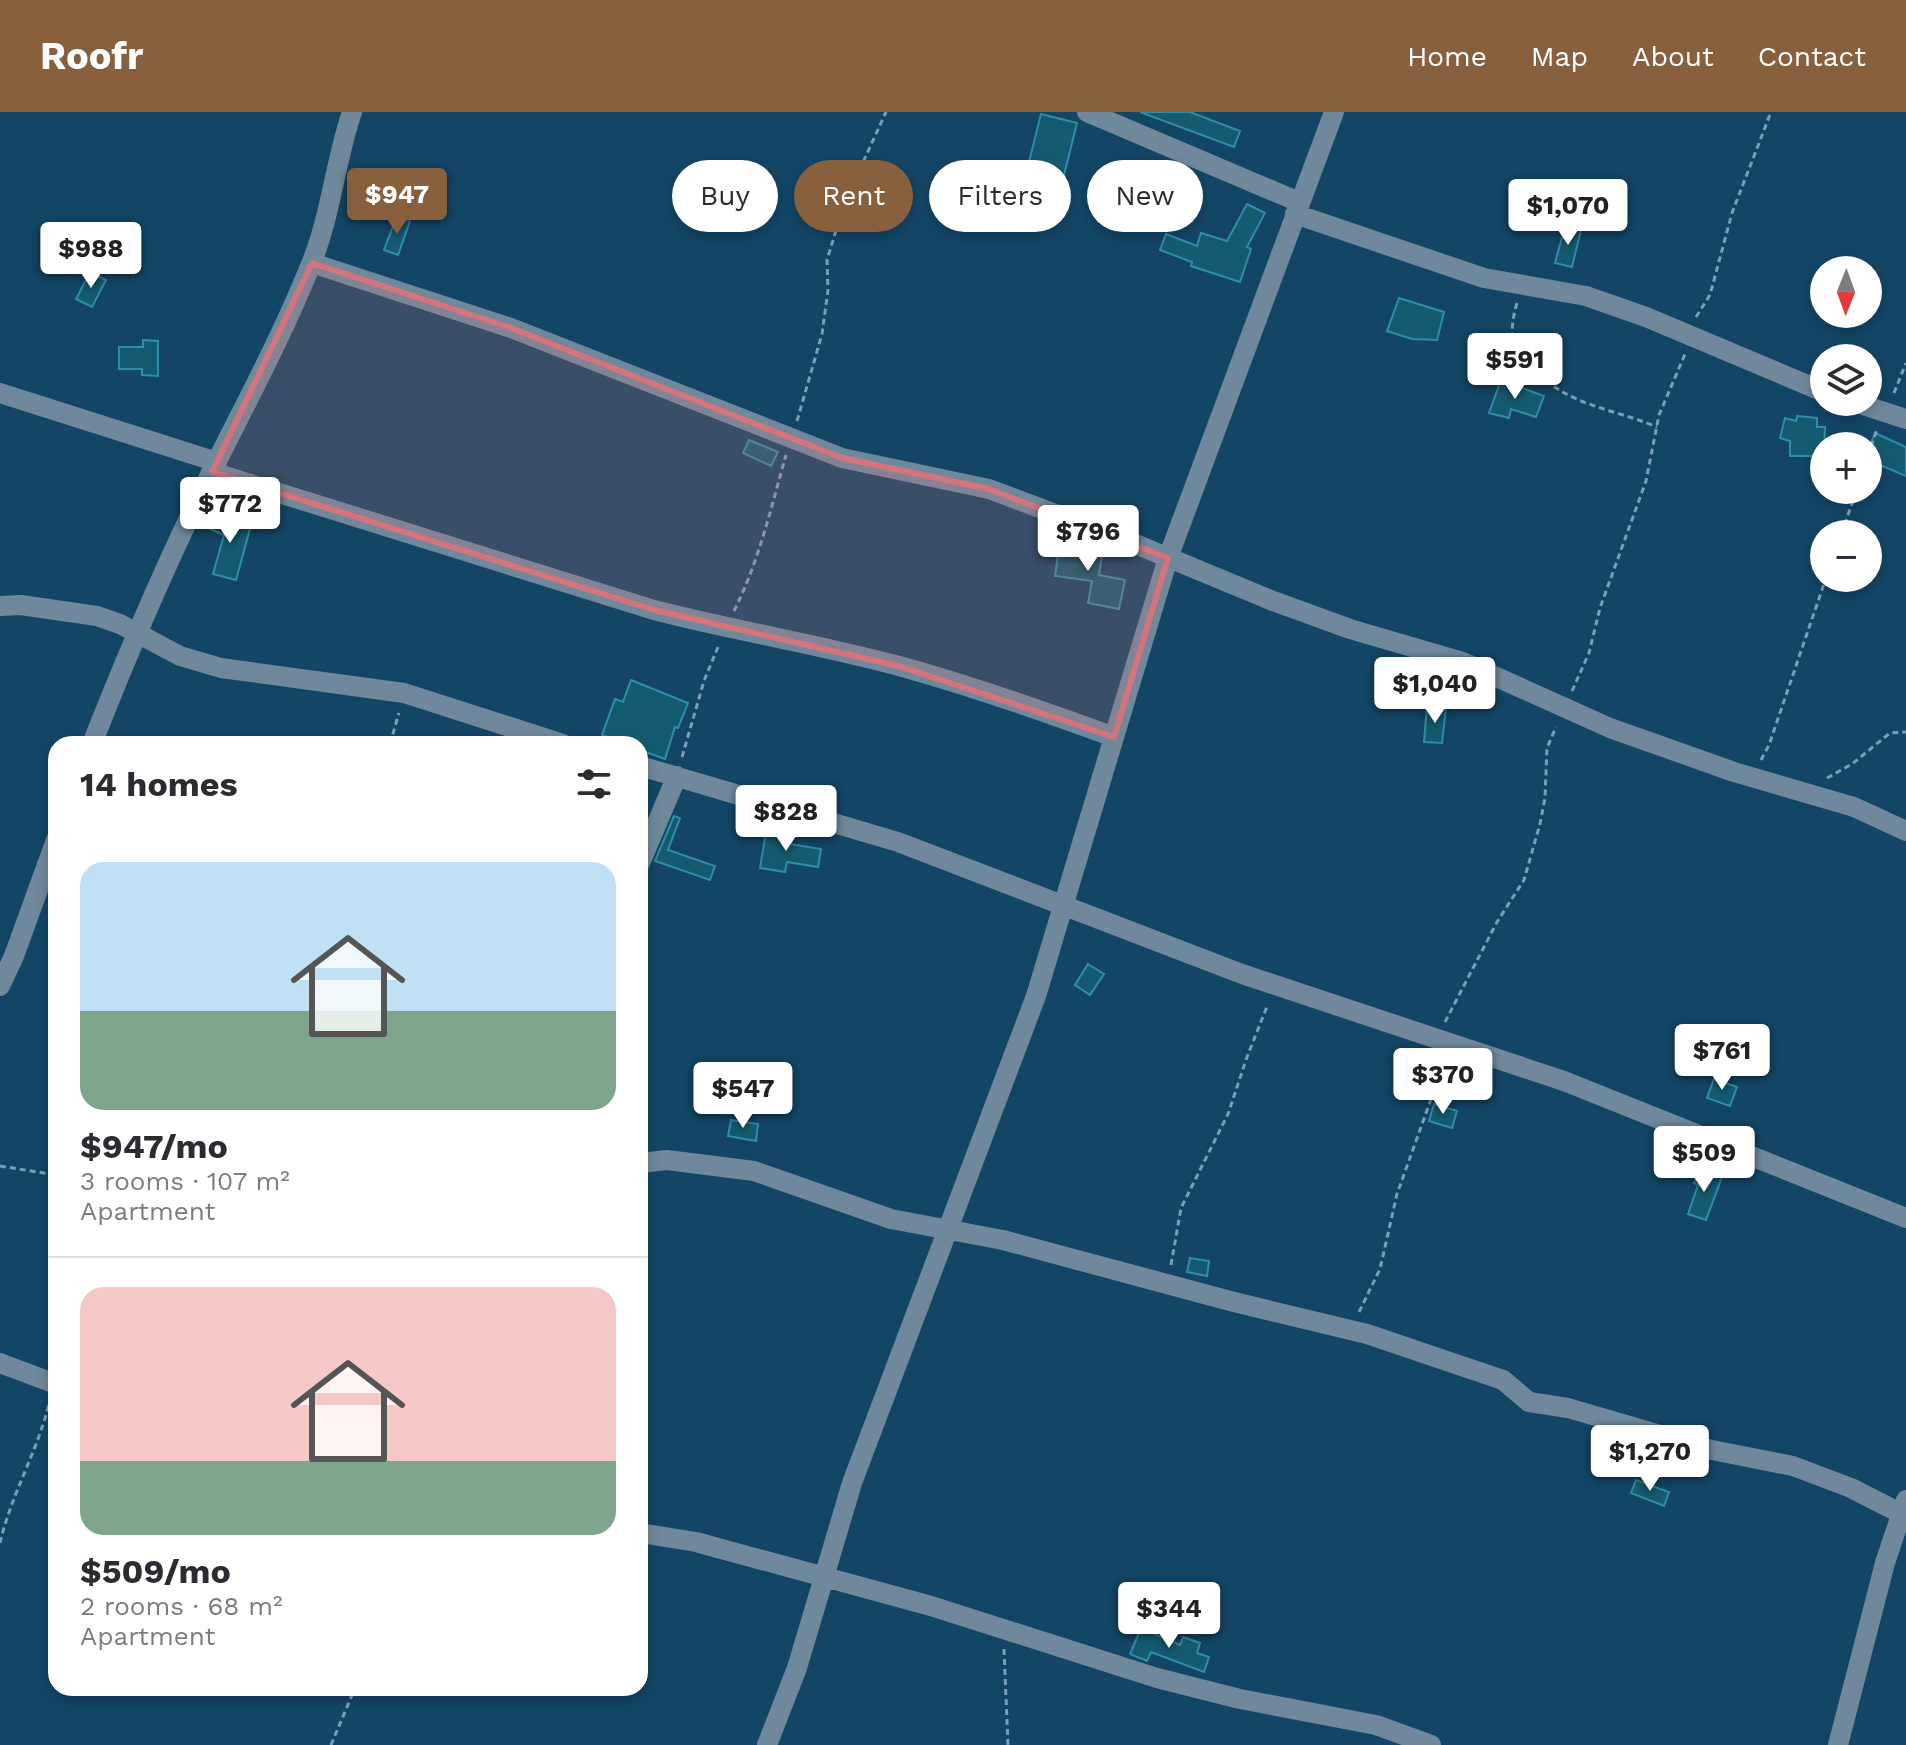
<!DOCTYPE html>
<html lang="en">
<head>
<meta charset="utf-8">
<style>
  :root { --surface:#fff; --page:#f7f7f7; --text:#2b2b33; --muted:#7c7c81; --line:#e1e1e2; --accent:#88603e }
  body { margin:0; font-family:"Work Sans",sans-serif; background:var(--page); color:var(--text); height:100vh; display:flex; flex-direction:column; font-size:30px; white-space:nowrap }
  * { box-sizing:border-box; margin:0 }
  p { font-size:26px; color:var(--muted) }
  .icon { flex:none; width:44px; height:44px; fill:none; stroke:currentColor; stroke-width:2; stroke-linecap:round; stroke-linejoin:round }
  .map { position:relative; flex:1; overflow:hidden }
  .side { position:absolute; left:48px; top:624px; width:600px; height:960px; display:flex; flex-direction:column; background:var(--surface); border-radius:24px; box-shadow:0 4px 12px #0003 }
  .side>* { flex:none }
  .top-card { position:absolute; left:672px; top:48px; width:760px; height:72px; display:flex; gap:16px }
  .needle { width:52px; rotate:181deg }
  .fabs { position:absolute; left:1810px; top:144px; display:grid; gap:16px }
  .fabs a { display:grid; place-items:center; width:72px; height:72px; border-radius:50%; background:var(--surface); box-shadow:0 4px 12px #0003; font-size:40px }
  .price { position:absolute; translate:-50% -68px; padding:0 18px; border-radius:8px; background:#fff; color:#222; font-size:26px; line-height:52px; filter:drop-shadow(0 2px 4px #0008) }
  .price::after { content:''; position:absolute; left:50%; top:48px; width:24px; height:18px; margin-left:-12px; background:inherit; clip-path:polygon(0 0,100% 0,50% 100%) }
  .price.selected { background:var(--accent); color:#fff }
  ul { padding:0; list-style:none }
  li { display:grid; align-content:center; gap:16px; height:424px; padding:0 32px }
  li+li { border-top:2px solid var(--line) }
  li span { display:grid; place-items:center; height:248px; border-radius:24px; color:#555 }
  li>.icon { margin-inline-start:auto }
  span .icon { width:144px; height:144px; fill:#fffc; stroke-width:1 }
  li b { font-size:34px }
  h2 { display:flex; justify-content:space-between; align-items:center; height:96px; padding:0 32px; font-size:34px }
  .pill { padding:0 28px; border-radius:36px; background:var(--surface); box-shadow:0 4px 12px #0003; font-size:28px; line-height:72px }
  .pill.selected { background:var(--accent); color:#fff }
  header { display:flex; align-items:center; gap:48px; box-sizing:border-box; height:112px; padding:0 40px; background:var(--accent); color:#fff }
  header strong { font-size:38px }
  nav { display:flex; gap:44px; margin-inline-start:auto; font-size:28px }
  .map>svg:first-child { display:block }
  .building { fill:#155b6f; stroke:#308da8; stroke-width:2 }
  .lines { fill:none; stroke-linecap:round; stroke-linejoin:round }
  .path { stroke:#7a9eb7; stroke-width:3; stroke-dasharray:6 4; stroke-linecap:butt }
  .minor { stroke:#6f889b; stroke-width:20 }
  .marked { fill:#d3747c; fill-opacity:0.2; stroke:#d3747c; stroke-width:6; stroke-linejoin:round }
</style>
</head>
<body>
<header>
<strong>Roofr</strong>
<nav><a>Home</a><a>Map</a><a>About</a><a>Contact</a></nav>
</header>
<div class="map">
<svg width="1906" height="1633" viewBox="0 0 1906 1633">
  <rect width="100%" height="100%" fill="#134565"/>
  <path class="building" d="M1140,0H1190L1240,19L1234,35Z
    M1041,2L1077,11L1062,71L1026,62Z
    M1140,51L1172,66L1161,87L1130,72Z
    M1247,92L1265,101L1247,135L1251,137L1240,170L1191,154L1192,150L1160,138L1166,122L1197,134L1201,121L1227,129Z
    M397,104L410,109L398,143L384,138Z
    M1565,114L1581,118L1572,155L1555,151Z
    M90,160L106,168L92,195L76,187Z
    M1399,186L1444,200L1437,228L1412,227L1387,219Z
    M143,228L158,229V264L142,263V257H119V235H143Z
    M1501,268L1544,284L1536,305L1511,297L1509,306L1489,301Z
    M1797,304L1817,306V315H1825L1824,344H1790V329L1780,326L1785,306L1796,309Z
    M1875,321L1906,335V364L1868,348V338Z
    M749,328L778,340L771,354L743,341Z
    M217,399L251,413L236,468L213,462L224,423L210,417Z
    M1061,422L1082,426L1080,441L1102,444L1099,463L1125,468L1119,497L1088,491L1092,469L1055,464Z
    M631,568L688,591L678,616L675,615L665,647L640,638V632H628L602,623L615,587L623,590Z
    M1427,594L1446,596L1442,631L1424,630Z
    M674,704L680,706L668,738L715,754L710,768L655,749Z
    M766,720L792,725L790,732L821,737L818,755L787,750L785,760L760,756Z
    M1088,852L1104,862L1090,883L1075,873Z
    M1714,967L1737,975L1730,994L1707,986Z
    M1434,992L1457,999L1452,1016L1429,1009Z
    M731,1008L758,1012L756,1029L728,1024Z
    M1699,1057L1722,1065L1706,1108L1688,1102L1698,1073L1694,1071Z
    M1190,1146L1209,1149L1207,1164L1187,1160Z
    M1636,1368L1669,1380L1664,1394L1631,1381Z
    M1141,1516L1180,1533L1183,1525L1200,1531L1197,1541L1209,1545L1204,1560L1151,1540L1147,1549L1130,1542Z"/>
  <g class="lines">
    <path class="path" d="M1517,191C1508,222 1511,235 1534,258C1571,295 1612,296 1657,315
      M1696,205L1710,183L1732,101L1771,0
      M1894,281L1906,251
      M797,309L822,222L828,178L827,148L844,92L886,0
      M1868,344L1877,317
      M1841,422L1857,378
      M734,499C759,449 771,396 786,343
      M1572,579L1589,541L1600,496L1646,369L1659,303L1685,242
      M390,632L399,601
      M682,645L704,569L718,535
      M1761,648L1769,633L1826,466
      M1827,666L1852,652L1890,621L1906,620
      M1445,910L1497,810L1524,768L1540,712L1545,686L1547,636L1556,615
      M0,1054L56,1063
      M1171,1153L1181,1096L1228,1002L1247,945L1268,892
      M1359,1200L1380,1157L1397,1082L1444,951
      M0,1431C11,1383 37,1340 49,1292
      M1004,1537L1008,1633
      M331,1633L355,1576"/>
    <path class="minor" d="M1087,0L1299,90
      M1295,102L1484,166L1586,184L1646,205L1824,280
      M312,151L511,216L842,346L989,377L1133,431L1273,489L1350,517L1463,550L1610,616L1734,660L1854,695L1906,719
      M0,281L217,350
      M1854,290L1906,307
      M212,360L654,498C735,519 818,532 899,554C972,574 1043,599 1114,625
      M0,494L21,493L97,504L120,512L180,544L221,556L404,581L563,632
      M92,632C127,543 164,456 206,371C242,298 281,227 311,152C331,103 335,50 352,0
      M640,654L898,730L1242,862L1564,969L1906,1106
      M640,751L677,664
      M0,874L14,844L56,728
      M640,1051L667,1048L754,1059L891,1107L1003,1128L1234,1190L1367,1222L1503,1268L1529,1290L1568,1296L1712,1338L1793,1354L1851,1376L1906,1404
      M0,1251L56,1272
      M640,1421L696,1430L931,1494L1157,1566L1240,1587L1376,1613L1431,1633
      M767,1633L797,1556L852,1371L1036,884L1168,446L1334,0
      M1838,1633L1885,1451L1906,1388"/>
  </g>
  <path class="marked" d="M312,151L511,216L842,346L989,377L1168,446L1114,625L898,554L654,498L212,360Z"/>
</svg>
<div class="fabs">
<a><svg class="needle" viewBox="-14 -14 28 28"><path d="M0-13l5 13h-10z" fill="#e53935"/><path d="M0 13l5-13h-10z" fill="#7c7c81"/></svg></a>
<a><svg class="icon" aria-label="layers" viewBox="0 0 24 24"><path d="M12 4l9 5-9 5-9-5zM3 14l9 5 9-5"/></svg></a>
<a>+</a>
<a>−</a>
</div>
<b class="price selected" style="left:397px;top:124px">$947</b>
<b class="price" style="left:1568px;top:135px">$1,070</b>
<b class="price" style="left:91px;top:178px">$988</b>
<b class="price" style="left:1515px;top:289px">$591</b>
<b class="price" style="left:230px;top:433px">$772</b>
<b class="price" style="left:1088px;top:461px">$796</b>
<b class="price" style="left:1435px;top:613px">$1,040</b>
<b class="price" style="left:786px;top:741px">$828</b>
<b class="price" style="left:1722px;top:980px">$761</b>
<b class="price" style="left:1443px;top:1004px">$370</b>
<b class="price" style="left:743px;top:1018px">$547</b>
<b class="price" style="left:1704px;top:1082px">$509</b>
<b class="price" style="left:1650px;top:1381px">$1,270</b>
<b class="price" style="left:1169px;top:1538px">$344</b>
<div class="top-card">
<a class="pill">Buy</a>
<a class="pill selected">Rent</a>
<a class="pill">Filters</a>
<a class="pill">New</a>
</div>
<section class="side">
<h2>14 homes<svg class="icon" aria-label="filters" viewBox="0 0 24 24"><path d="M4 7h16M4 17h16"/><circle cx="9" cy="7" r="2"/><circle cx="15" cy="17" r="2"/></svg></h2>
<ul>
<li><span style="background:linear-gradient(#bfe0f5 60%,#7fa58c 0)"><svg class="icon" aria-label="home" viewBox="0 0 24 24"><path d="M3 11l9-7 9 7M6 9v11h12V9"/></svg></span><div><b>$947/mo</b><p>3 rooms · 107 m²</p><p>Apartment</p></div></li>
<li><span style="background:linear-gradient(#f6c9c9 70%,#7fa58c 0)"><svg class="icon" aria-label="home" viewBox="0 0 24 24"><path d="M3 11l9-7 9 7M6 9v11h12V9"/></svg></span><div><b>$509/mo</b><p>2 rooms · 68 m²</p><p>Apartment</p></div></li>
</ul>
</section>
</div>
</body>
</html>
